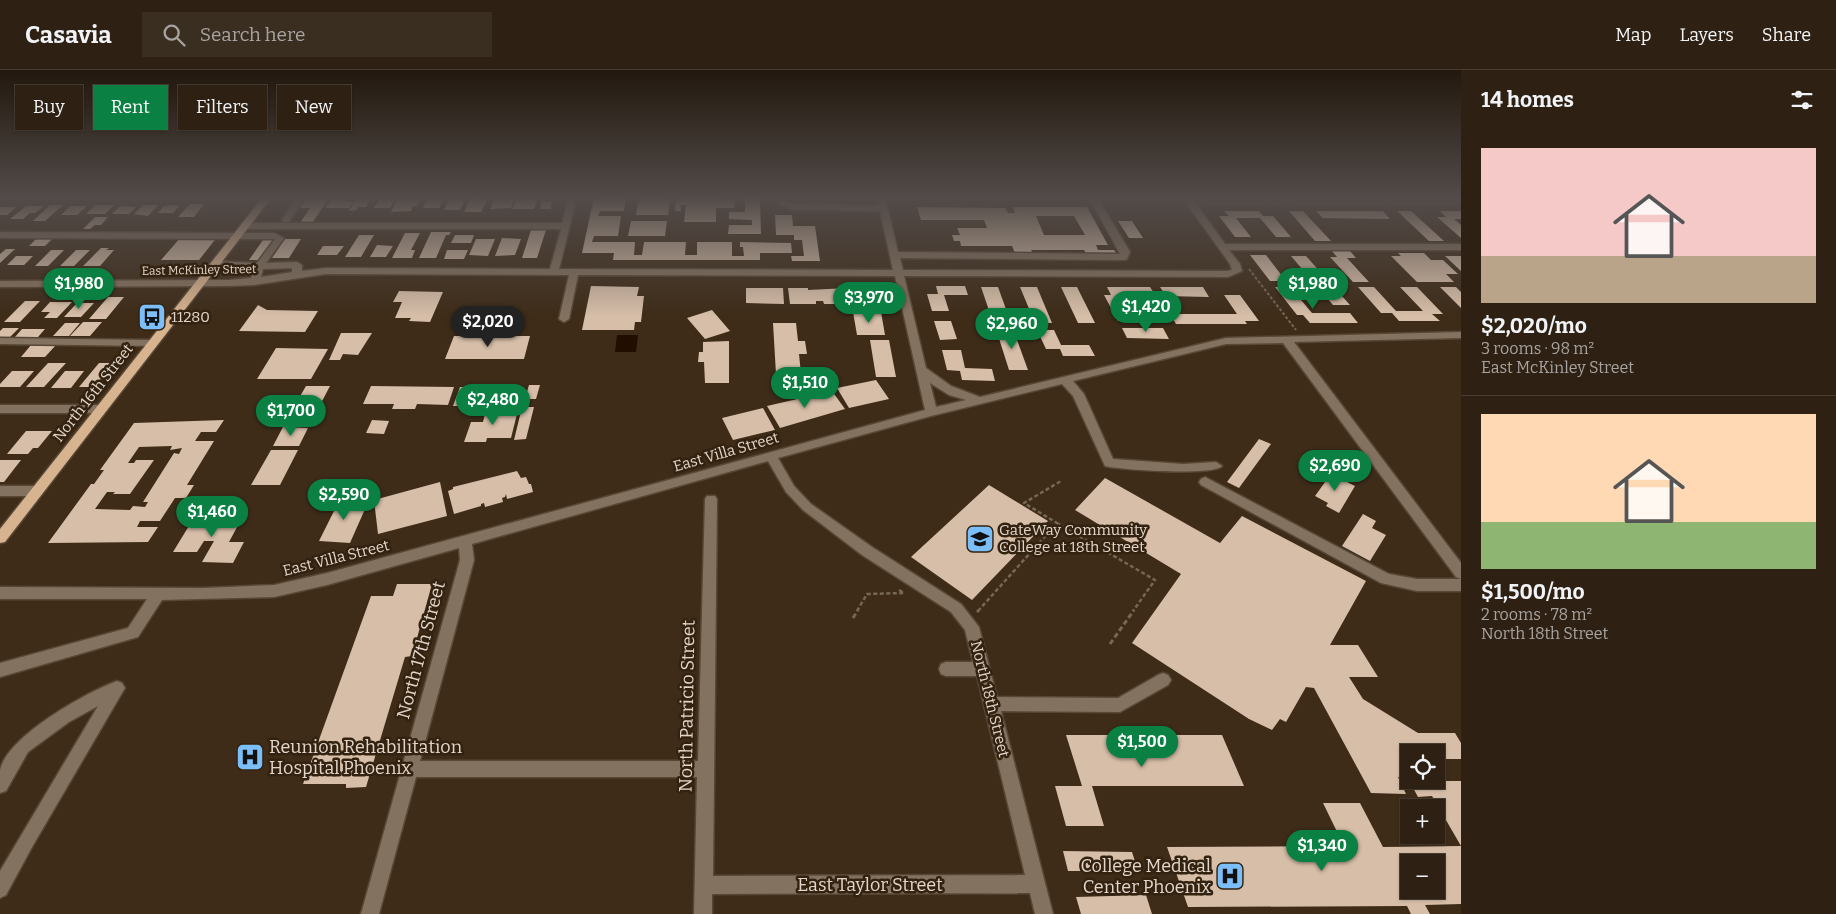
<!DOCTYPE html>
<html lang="en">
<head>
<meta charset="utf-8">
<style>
  :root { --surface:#2e2113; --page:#3a2e21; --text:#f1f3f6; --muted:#a7a3a0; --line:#493e33; --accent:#0b8043 }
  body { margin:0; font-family:Bitter,serif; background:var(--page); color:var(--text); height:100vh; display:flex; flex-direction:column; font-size:19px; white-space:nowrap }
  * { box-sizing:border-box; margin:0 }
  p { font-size:16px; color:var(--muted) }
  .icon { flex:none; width:28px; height:28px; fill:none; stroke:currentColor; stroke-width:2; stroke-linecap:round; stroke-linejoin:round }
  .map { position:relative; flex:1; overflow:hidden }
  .sheet { display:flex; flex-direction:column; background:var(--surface); width:375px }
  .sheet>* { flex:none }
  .top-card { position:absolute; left:15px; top:15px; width:475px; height:45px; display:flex; gap:10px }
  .buttons { position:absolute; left:1400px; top:674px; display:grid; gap:10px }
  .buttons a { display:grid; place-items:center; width:45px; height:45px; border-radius:0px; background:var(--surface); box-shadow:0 1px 4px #0004,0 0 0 1px var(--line); font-size:25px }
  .price { position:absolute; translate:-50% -42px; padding:0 11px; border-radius:18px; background:var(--accent); color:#fff; font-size:16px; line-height:32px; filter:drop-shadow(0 1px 2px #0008) }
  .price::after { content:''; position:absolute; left:50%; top:30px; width:15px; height:11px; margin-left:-8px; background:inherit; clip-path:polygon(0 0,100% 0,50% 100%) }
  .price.active { background:#222; color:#fff }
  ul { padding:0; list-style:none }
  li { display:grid; align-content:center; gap:10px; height:265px; padding:0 20px }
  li+li { border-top:1px solid var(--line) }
  li span { display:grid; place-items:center; height:155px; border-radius:0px; color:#555 }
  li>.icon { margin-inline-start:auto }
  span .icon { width:90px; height:90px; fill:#fffc; stroke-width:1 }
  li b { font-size:21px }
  h2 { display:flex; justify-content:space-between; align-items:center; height:60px; padding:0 20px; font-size:21px }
  .tag { padding:0 18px; border-radius:0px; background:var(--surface); box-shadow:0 1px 4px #0004,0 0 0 1px var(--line); font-size:18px; line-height:45px }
  .tag.active { background:var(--accent); color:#fff }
  header { display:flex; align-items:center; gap:30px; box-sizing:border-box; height:70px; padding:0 25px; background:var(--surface); border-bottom:1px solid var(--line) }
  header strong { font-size:24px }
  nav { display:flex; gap:28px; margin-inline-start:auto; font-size:18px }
  .search { width:350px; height:45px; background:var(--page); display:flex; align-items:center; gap:12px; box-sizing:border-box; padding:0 18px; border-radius:0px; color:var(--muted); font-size:19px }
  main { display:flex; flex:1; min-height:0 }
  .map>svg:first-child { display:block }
  .green { fill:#5f462c }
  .water { fill:#210e00 }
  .building { fill:#d6bea8; fill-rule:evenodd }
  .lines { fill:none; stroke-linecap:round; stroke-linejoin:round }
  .minor-casing { stroke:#584735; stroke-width:3 }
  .major-casing { stroke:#584735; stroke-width:3 }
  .path-far2 { stroke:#776756; stroke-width:2; stroke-dasharray:3 2; stroke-linecap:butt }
  .path-far1 { stroke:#776756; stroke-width:2.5; stroke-dasharray:4 2.5; stroke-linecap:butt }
  .path { stroke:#776756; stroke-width:3; stroke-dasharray:5 3; stroke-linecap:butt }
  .minor { fill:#847260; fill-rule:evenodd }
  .major { fill:#d7b38f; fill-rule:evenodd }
  .labels { text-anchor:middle; stroke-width:5; stroke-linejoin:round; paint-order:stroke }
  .far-street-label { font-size:12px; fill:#e2d6cb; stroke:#33220f }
  .poi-label { font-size:15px; fill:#e2d6cb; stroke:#33220f; text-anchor:start }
  .street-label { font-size:15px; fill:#e2d6cb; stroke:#33220f }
  .near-street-label { font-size:18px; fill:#e2d6cb; stroke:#33220f }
  .near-poi-label { font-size:18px; fill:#e2d6cb; stroke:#33220f; text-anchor:start }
</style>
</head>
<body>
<header>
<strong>Casavia</strong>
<div class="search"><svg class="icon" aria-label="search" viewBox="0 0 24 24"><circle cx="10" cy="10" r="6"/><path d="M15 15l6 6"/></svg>Search here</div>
<nav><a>Map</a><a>Layers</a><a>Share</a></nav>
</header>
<main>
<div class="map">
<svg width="1461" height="844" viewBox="0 0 1461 844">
  <rect width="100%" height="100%" fill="#3e2c19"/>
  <path class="green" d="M1194,127H1461V136L1200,135Z"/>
  <path class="water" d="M617,265H638L636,282H615Z"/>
  <path class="building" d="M594,127H626L624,141H600L598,146H621L618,166H594L592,172H635L634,185H642L644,172H686L685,185H697V172H732V186H744L743,177H740V172L791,173L792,183H760V190H613L614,183H582Z
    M639,127H671L668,145H636Z
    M676,127H724V130H735L734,138H716V152H684L686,135H681V141H675Z
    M745,127H760L761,164H728L729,155H752V150L729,149V142H745Z
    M470,128L487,130L481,142H464Z
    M333,129H348L346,132H353L349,138H325Z
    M421,129L417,136H413L411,141L391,142L397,130Z
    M443,129L439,138H423L427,130Z
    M306,130H328L312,153H300L310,138H300Z
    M355,130H370L366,137H358L356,140L349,141Z
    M379,130H395L390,138H374Z
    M449,130H465L460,140H444Z
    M494,130H514L511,138L490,139Z
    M516,130H537L534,139H512Z
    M542,131H552L551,139H540Z
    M190,134H204L194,147H178Z
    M50,135H63L45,151H33Z
    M95,135H114L105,144H86Z
    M143,135H158L148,146L134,144Z
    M170,135L179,136L173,143H158L164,136Z
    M26,136H44L35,143H30L23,149H10Z
    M70,136H87L77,145H61Z
    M120,136L136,137L129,144H112Z
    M0,137H16L7,145H0Z
    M917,137L1005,138L1008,143H1015L1013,137H1087L1108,175H1096L1098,180H1114L1116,183H1086L1084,180H1031L1033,183H1015L1012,176H961L960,171H954L952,165H960L957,158H987L984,150H921ZM1036,146H1074L1085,165H1044Z
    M1224,141H1259L1263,146H1273L1291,167H1276L1260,148H1236L1251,167H1235L1219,146H1229Z
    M1289,141H1303L1331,171H1315Z
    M1316,141H1383L1390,149L1323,148Z
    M1397,141H1411L1444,171H1429Z
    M1440,141H1461V149H1454L1461,155V168L1437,147H1446Z
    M775,145H792L793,156H815L820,191H792L791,186H804L802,170H794V165H776Z
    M95,147H108L101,155H95L90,159H83Z
    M631,151H667L665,166H628Z
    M1118,151H1132L1143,168H1129Z
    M531,160H546L537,188H522Z
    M431,162H451L449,165H446L436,188H419Z
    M405,163H420L411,180H415L412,188H392Z
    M359,165H374L361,187H345Z
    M455,165H474L471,173H451Z
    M218,166L199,190H161L181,167Z
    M502,168L521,169L515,185L495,186Z
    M36,169H52L45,176H29Z
    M285,169H301L289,188H272Z
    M476,169H495L488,186L469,185Z
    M263,170H275L261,190H249Z
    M377,175L393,176L386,187H370Z
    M323,176H344L337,185H317Z
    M101,178H109L106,180H114L100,196H83Z
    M6,179H15L0,193V184Z
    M51,180H64L48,196H35Z
    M76,180H90L74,196H60Z
    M447,180H468L464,189H444Z
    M1332,181H1350L1356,188H1347L1369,212H1353L1330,187H1337Z
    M1398,183H1424L1431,190H1443L1458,204H1446L1454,212H1417L1391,186H1401Z
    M1250,185H1266L1286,211H1270Z
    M16,186H33L24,195H7Z
    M1291,186H1306L1350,235H1333Z
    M1445,186H1461V201Z
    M591,216L639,217L637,226H644L641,252H635L634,260H582Z
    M936,216H965L968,225H944L949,241H932L927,224H938Z
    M981,217H998L1011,253L993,252Z
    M1020,217H1037L1052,253H1035Z
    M1061,217H1077L1095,253H1078Z
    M1107,217H1150L1156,226H1121L1135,251H1118L1104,225H1111Z
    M1160,217H1203L1209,227L1166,226Z
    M1275,217H1290L1312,243H1350L1358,253H1310L1303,245H1297Z
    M1358,217H1374L1396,241H1423L1400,217H1417L1443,244H1432L1440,251H1399L1392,243H1381Z
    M1440,217H1456L1461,222V238Z
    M746,218H783L784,234L746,233Z
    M788,218H808V220L848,218L851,234H824L823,231H816V234H790Z
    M855,218L877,219L881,238H858Z
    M399,221L443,222L430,252L409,251L411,248H395L402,232H393Z
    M1224,225H1240L1259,251H1245L1247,254H1176L1170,244H1237Z
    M108,227H124L106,249H89Z
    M25,231H40L20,252H4Z
    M50,232H72L57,248H44L50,242H41Z
    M77,233H94L81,247H64Z
    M258,235L267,240L318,241L305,262L239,261Z
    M712,240L730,261L705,269L687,248Z
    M853,242H881L885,265H857Z
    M934,251H951L957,269L940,270Z
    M83,252H102L90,266H70Z
    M65,253H80L69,266H53Z
    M773,253H796L798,271H805L807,284H799L801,304H776Z
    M3,258H19L10,267H0V261Z
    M1122,258H1163L1169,269L1127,268Z
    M22,259H45L38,267H15Z
    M996,259H1013L1028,300H1009Z
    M1037,260H1054L1061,275H1089L1095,286H1063L1060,279H1046Z
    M341,263H372L358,285L343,284L340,290H329Z
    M454,266H530L524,289H445Z
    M870,270H889L896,307H876Z
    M729,271V313H705L704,292H698L699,282H703V272Z
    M31,275H56L45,287H21Z
    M276,278L328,279L311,309H257Z
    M942,280H961L965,298L992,299L995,311L962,310L960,301L947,300Z
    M48,293H66L44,317H26Z
    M99,293H114L94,317H79Z
    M12,301H34L20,317H0V314Z
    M65,301H84L71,318H51Z
    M876,310L889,329L849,338L837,318Z
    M529,315H540L536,329H525Z
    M306,316H330L320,335H295Z
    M371,316L454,317L448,335L417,334L415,339H392L394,334H363Z
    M460,317H487L486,322H492L494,317H521L517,334H491L486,340L468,339L469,336H453Z
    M832,321L845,339L780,358L767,336Z
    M302,336H323L313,355H284L285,352H293Z
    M522,337H534L526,369L514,370Z
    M763,338L775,360L733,370L722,348Z
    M486,340H518L511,368H487L486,372H464L471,352H483Z
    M224,350L216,362H201L195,371H214L187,415H194L186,428H175L160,451H140L137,457H158L148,472L48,473L91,414H94L104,400H100L134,353ZM172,376L170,380L182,378L179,384L174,383L143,432H148L145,437L133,436L130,440L95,439L107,422H115L113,424H130L154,390H136L134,393H128L139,377Z
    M372,350L389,351L384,364L366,363Z
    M283,357L308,358L299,376H273Z
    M26,361H52L38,378H33L28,384H7Z
    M1259,369L1271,374L1239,418L1227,412Z
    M271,380H298L280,415H251Z
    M0,390H21L4,412H0Z
    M517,401L521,408L526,407L529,414H531L533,422L507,429L506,424L505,427L502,428L503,432L485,437L484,433L481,434V436L454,444L448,421L453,419V417Z
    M1333,401L1345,407L1343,410L1355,416L1339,443L1326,436L1328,433L1315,426Z
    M1105,408L1220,473L1242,446L1366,511L1330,575H1358L1378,607H1349L1363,629L1418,663H1455L1461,673V689H1436V682H1409V707H1398L1406,724L1371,723L1314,618L1306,617L1286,652L1280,649L1272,660L1249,649L1132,573L1181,504L1075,440Z
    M440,412L447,446L378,464L374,430Z
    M989,415L1048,451L972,530L911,487Z
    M340,429L369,430L350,473L319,471Z
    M1363,444L1376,451L1372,458L1386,465L1370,491L1342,476Z
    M195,446H243L229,472H244L233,493L202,492L214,471H204L197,482H173Z
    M397,514H432L412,586L405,587L366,717L346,718V714H303L371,526H393Z
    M1066,665H1222L1244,716H1092L1104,756H1066L1055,716H1082Z
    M1431,711H1461V776L1432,726L1418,727L1412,716H1433Z
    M1323,733H1360L1383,777L1461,776V834L1425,835L1430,844H1411L1407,836L1188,837L1167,777L1344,776ZM1409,792H1436V820H1409Z
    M1063,781L1132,782L1138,801H1068Z
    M1146,825L1152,844H1081L1076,827Z"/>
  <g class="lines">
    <g class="minor-casing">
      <path id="minor" d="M297,127H305L289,152H283L282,150Z
        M569,127H577L559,199L893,200L880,141L793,140L780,135L778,127H786L787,132L794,134L879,135L877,127H885L898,182L1120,184L1089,127H1097L1130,182L1127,189L1124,190L900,188L903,200L1227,201L1232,200L1230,194L1182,127H1191L1225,174H1461V180H1229L1240,194L1242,201L1228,207L904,206L926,298L951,316L980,327L1226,268L1461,262V268L1294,272L1461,493V509L1456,507L1283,273L1226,274L1073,311L1084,324L1113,389L1183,394L1216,392L1222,396C1215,406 1120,400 1105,396L1073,326L1062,314L931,346L778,388L794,416L811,434L872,477L961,534L979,557L997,627L1118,628L1158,605L1163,603L1168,605L1171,610L1168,615L1120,642L1001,641L1053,844H1035L1030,823L712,824V844H694L697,707H416L379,844H361L460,490L459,478L327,515L274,527L162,530L138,567L0,607V593L128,558L147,529H0V517L204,518L274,515L327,503L925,340L895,206L578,205L569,249L564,252L559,249L569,205L326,204L254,215L229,216L0,217V211L229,210L251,208L254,198L216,197L211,194L216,191L257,193L275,169L0,168V162L274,163L284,168L266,193L297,192L302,195V201L326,198L550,199L561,159H246L242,156L246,153H562ZM292,198V202L261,207L263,199ZM930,313L949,325L966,330L936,337ZM768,391L786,422L803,440L862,485L951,542L965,560L973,592H946L941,594L939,599L941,604L946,606H977L1025,805L713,806L717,429L715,426H707L705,429L698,691H420L474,490L472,474Z
        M0,268L153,270L158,273L153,276L0,274Z
        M0,335H101L107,339L101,343H0Z
        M1205,407L1389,504L1417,509H1461V521H1417L1381,513L1201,415L1199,412L1201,409Z
        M0,416H36L40,418L42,421L40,424L36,426H0Z
        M117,611L122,613L125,618L122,623L32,777L6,825L0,828V801L98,636L69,652L28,682L6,721L0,723C0,716 0,707 0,700C8,666 85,623 117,611Z"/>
    </g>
    <g class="major-casing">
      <path id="major" d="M263,127H272L5,472L0,473V459Z"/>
    </g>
    <path class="path-far2" d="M1264,127L1273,135
      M1374,127L1384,136
      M1379,130H1407L1416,136
      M1270,131L1296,130L1305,135
      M1249,199L1296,260"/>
    <path class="path-far1" d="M1057,453L1155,510L1133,541
      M857,541L867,524L904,523L899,520
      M978,541L1057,453L1024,433L1061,411"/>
    <path class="path" d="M977,542L979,540
      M853,548L858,540
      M1110,574L1134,540"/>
    <use href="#minor" class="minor"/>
    <use href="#major" class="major"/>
  </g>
  <linearGradient id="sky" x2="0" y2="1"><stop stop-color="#22180e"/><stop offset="0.52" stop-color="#524b49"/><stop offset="1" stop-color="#524b49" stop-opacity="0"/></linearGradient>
  <rect width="1461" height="246" fill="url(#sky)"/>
  <defs>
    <g id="bus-square" transform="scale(1.4375)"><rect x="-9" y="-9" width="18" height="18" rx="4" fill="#7bbef8" stroke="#33220f"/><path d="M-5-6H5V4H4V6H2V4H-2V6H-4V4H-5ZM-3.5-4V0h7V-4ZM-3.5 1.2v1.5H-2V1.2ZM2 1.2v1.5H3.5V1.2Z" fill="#111"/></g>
    <g id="university-square" transform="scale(1.4375)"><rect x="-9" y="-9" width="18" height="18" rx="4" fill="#7bbef8" stroke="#33220f"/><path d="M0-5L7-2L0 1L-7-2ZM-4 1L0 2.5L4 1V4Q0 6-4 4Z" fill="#111"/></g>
    <g id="hospital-square" transform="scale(1.4375)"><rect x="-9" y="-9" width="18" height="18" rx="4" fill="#7bbef8" stroke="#33220f"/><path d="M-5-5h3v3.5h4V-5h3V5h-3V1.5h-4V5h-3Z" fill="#111"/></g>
  </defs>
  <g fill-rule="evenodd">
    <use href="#bus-square" x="152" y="247"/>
    <use href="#university-square" x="980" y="469"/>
    <use href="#hospital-square" x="250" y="687"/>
    <use href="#hospital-square" x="1230" y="806"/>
  </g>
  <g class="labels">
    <g class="far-street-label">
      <text transform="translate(199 200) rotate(-1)" y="4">East McKinley Street</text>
    </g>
    <g class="poi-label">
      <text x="171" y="252">11280</text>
      <text x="999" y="465">GateWay Community<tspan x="999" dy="17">College at 18th Street</tspan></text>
    </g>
    <g class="street-label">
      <text transform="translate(93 323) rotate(-52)" y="5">North 16th Street</text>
      <text transform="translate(726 382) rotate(-16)" y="5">East Villa Street</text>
      <text transform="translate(336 488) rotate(-14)" y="5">East Villa Street</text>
      <text transform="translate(990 629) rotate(76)" y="5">North 18th Street</text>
    </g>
    <g class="near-street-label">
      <text transform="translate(421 580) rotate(-75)" y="6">North 17th Street</text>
      <text transform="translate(687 636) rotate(-89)" y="6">North Patricio Street</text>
      <text x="870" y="821">East Taylor Street</text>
    </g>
    <g class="near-poi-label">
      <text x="269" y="683">Reunion Rehabilitation<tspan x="269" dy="21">Hospital Phoenix</tspan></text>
      <text x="1211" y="802" text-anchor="end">College Medical<tspan x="1211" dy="21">Center Phoenix</tspan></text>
    </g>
  </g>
</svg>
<div class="buttons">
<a><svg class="icon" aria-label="locate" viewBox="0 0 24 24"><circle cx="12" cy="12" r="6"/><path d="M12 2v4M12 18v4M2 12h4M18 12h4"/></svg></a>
<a>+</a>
<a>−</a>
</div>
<b class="price" style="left:79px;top:240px">$1,980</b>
<b class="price" style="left:1313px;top:240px">$1,980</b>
<b class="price" style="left:869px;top:254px">$3,970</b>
<b class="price" style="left:1146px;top:263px">$1,420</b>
<b class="price active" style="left:488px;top:278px">$2,020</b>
<b class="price" style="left:1012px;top:280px">$2,960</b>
<b class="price" style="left:805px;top:339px">$1,510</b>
<b class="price" style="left:493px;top:356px">$2,480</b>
<b class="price" style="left:291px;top:367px">$1,700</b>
<b class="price" style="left:1335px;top:422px">$2,690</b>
<b class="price" style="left:344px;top:451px">$2,590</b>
<b class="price" style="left:212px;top:468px">$1,460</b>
<b class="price" style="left:1142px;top:698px">$1,500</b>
<b class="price" style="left:1322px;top:802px">$1,340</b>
<div class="top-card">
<a class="tag">Buy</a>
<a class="tag active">Rent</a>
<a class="tag">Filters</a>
<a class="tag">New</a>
</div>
</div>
<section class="sheet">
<h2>14 homes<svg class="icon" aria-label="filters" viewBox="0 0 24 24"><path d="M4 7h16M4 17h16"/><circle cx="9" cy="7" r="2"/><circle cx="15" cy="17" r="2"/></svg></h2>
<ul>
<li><span style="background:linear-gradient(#f6c9c9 70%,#b9a48a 0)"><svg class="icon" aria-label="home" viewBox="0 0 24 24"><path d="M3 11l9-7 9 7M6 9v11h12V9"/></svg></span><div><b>$2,020/mo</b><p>3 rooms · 98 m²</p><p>East McKinley Street</p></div></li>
<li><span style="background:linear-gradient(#ffd9b3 70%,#8fb573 0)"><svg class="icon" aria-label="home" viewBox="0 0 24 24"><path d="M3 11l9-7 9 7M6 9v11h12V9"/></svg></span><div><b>$1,500/mo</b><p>2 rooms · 78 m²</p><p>North 18th Street</p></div></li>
</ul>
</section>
</main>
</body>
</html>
